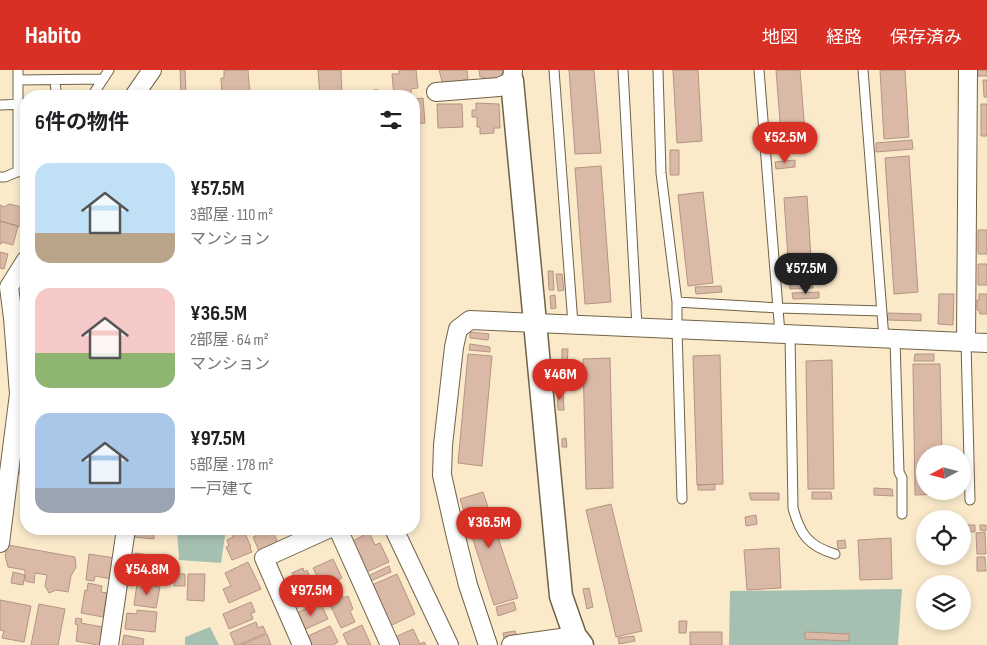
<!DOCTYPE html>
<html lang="ja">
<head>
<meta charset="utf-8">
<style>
  :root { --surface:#fff; --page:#f2f2f2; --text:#202124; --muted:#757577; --accent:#d93025 }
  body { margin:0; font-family:"Sofia Sans Condensed","Noto Sans JP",sans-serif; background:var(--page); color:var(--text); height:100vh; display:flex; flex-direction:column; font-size:19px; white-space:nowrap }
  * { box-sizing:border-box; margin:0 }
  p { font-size:16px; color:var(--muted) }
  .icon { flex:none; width:28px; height:28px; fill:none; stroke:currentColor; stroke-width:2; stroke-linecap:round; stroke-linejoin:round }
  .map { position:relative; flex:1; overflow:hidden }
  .details { position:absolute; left:20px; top:20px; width:400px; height:445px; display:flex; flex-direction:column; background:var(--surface); border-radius:20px; box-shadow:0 2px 8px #0003 }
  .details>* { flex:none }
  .needle { width:32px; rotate:263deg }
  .buttons { position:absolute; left:916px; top:375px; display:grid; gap:10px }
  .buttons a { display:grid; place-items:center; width:55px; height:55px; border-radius:50%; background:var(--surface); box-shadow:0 2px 8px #0003; font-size:25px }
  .price { position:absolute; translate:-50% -42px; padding:0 11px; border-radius:18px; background:var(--accent); color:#fff; font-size:16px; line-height:32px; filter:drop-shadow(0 1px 2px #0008) }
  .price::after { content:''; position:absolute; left:50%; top:30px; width:15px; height:11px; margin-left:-8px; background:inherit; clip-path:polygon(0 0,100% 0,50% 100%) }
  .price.on { background:#222; color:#fff }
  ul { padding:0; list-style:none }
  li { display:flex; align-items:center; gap:15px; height:125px; padding:0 15px }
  li span { display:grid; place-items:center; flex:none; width:140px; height:100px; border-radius:15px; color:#555 }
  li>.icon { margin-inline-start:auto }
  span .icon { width:60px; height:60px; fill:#fffc; stroke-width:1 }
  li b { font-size:21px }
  h2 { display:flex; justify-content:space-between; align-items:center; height:60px; padding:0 15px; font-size:21px }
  header { display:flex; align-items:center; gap:30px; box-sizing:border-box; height:70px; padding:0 25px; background:var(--accent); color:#fff }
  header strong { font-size:24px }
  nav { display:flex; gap:28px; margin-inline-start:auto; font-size:18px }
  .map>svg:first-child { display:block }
  .green { fill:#a5c0b1 }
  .building { fill:#dbb9a7; stroke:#b49483 }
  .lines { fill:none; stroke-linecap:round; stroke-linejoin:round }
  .service-casing { stroke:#706246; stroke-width:11 }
  .minor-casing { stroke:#706246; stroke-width:20 }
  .tertiary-casing { stroke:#706246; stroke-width:25 }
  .service { stroke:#fff; stroke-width:9 }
  .minor { stroke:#fff; stroke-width:18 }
  .tertiary { stroke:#fff; stroke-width:22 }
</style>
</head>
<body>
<header>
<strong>Habito</strong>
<nav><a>地図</a><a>経路</a><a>保存済み</a></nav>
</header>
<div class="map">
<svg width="987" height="575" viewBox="0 0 987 575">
  <rect width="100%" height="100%" fill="#faeaca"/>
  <path class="green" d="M177,459H226L221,493L179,490Z
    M902,519L898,575H729L730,521Z
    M210,557L219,575H185V567Z"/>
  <path class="building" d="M180,0H185L186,26H181Z
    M224,0H248L250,26H222L221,8H224Z
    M318,0H341L342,26H320Z
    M399,0H416L418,18L411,19V25L394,26L392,4H399Z
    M439,0H467L468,9L463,10V16L443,15Z
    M479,0H503V7L484,13V7H480Z
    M569,0H594L601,83L575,84Z
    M673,0H698L702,71L677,73Z
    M776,0H800L806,75L782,77Z
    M880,0H905L909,67L884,69Z
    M978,0H987V6H978Z
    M983,10H987V27H984Z
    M373,20H379V26H373Z
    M423,28L425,53L414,54V29Z
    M476,33L499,34L500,58H494V63L480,64V57H477V47H472V40H476Z
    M437,34H462L463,57L438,58Z
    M981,34H987V66H981Z
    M912,70L913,79L876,82V73Z
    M670,80H679V105H670Z
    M909,86L918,222L894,224L885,88Z
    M795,90V97L776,99L775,92Z
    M601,96L611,232L585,234L575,98Z
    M703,122L713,213L688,216L678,125Z
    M807,126L813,218L790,219L784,128Z
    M9,134L26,138V150L24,158L0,151V135L4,137Z
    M0,151L18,156L13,175L2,172L1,174H0Z
    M978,160H987V184H978Z
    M0,182L8,184L4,199L0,198Z
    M978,194H987V215H978Z
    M548,201H553L554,220H549Z
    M556,204H562L564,220L558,221Z
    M721,216L722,222L696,224L695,217Z
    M819,222V228L793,229L792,223Z
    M939,224H954L953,255L938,254Z
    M979,224H987V244H980L979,240H977V230H979Z
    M555,225L556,238L551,239L550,226Z
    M888,243L921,244V251L887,250Z
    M470,262L489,264L488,270L470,268Z
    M470,274L490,277V282L469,280Z
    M562,279H568L567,299H562Z
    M468,284L492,286L482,396L458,393Z
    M915,284H934V291H914Z
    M720,285L723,414L697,415L693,286Z
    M610,288L613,418L586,419L583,289Z
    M832,290L834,419H808L806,291Z
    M913,294H940L942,384H925V421H942V424L915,425Z
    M557,322H563L564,340H558Z
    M19,353L26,354V374L17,373Z
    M566,368L567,377H562V369Z
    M17,373L26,374V390L16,388Z
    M16,388L26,390V404L15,403Z
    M715,414V420H698V415Z
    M874,418L892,419L893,426L874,425Z
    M483,422L518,528L494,535L460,429Z
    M812,422H831L832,429H812Z
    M749,423H779V430H751Z
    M611,434L642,561L616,567L586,440Z
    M756,445L757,454L746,456L745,447Z
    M967,455H975V462H967Z
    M980,455H986V461L980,460Z
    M134,459H154V469L133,467Z
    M232,459H243L251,477L250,478L252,482L232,490L226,477L229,476L227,470L233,467L230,460Z
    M253,459H275L277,464L274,465L278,472L259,481L253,467L256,466Z
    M294,459H311L297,465Z
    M369,462L375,475L380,473L389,492L362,504L348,474Z
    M985,462L986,484H977L976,463Z
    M891,468L892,509L860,510L858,470Z
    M845,470L846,478L838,479L837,471Z
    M8,475L75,487L76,497L71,506L68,522L56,520L49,523L45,516L47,505L35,503L34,513L25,511V500L8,497L5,485Z
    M779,478L781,518L747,520L744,480Z
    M135,483L163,487L160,507L132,503Z
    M89,484L115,488L112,509L95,506L94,511L86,510Z
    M977,487H985L986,501H977Z
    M333,489L342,508L336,511L339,517L325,523L313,498Z
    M248,492L261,519L229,533L223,519L231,516L225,503Z
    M389,496L391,502L366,513L364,508Z
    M303,498L304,502L307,500L315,519L310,521L312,525L288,537L279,518L285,515L284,511L294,507L292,503Z
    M13,502L25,505L23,515L11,513Z
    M174,504H185V516H174Z
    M188,504H205L204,531L187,530Z
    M397,504L415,544L390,556L372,515Z
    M88,513L102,516L101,522L107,523L103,547L81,543L85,520L87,521Z
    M137,514L160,517L156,538L134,535Z
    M589,518L593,537L587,539L583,519Z
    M342,524L343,528L348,526L353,539L350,541L355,552L341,558L328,530Z
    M0,530L31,536L24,572L2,568L4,561L0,560Z
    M251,532L255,542L251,543L253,549L229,559L223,544Z
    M320,532L328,549L299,562L297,543Z
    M514,532L516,540L498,546L496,537Z
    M39,534L65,539L58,575H31Z
    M137,540L157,542L155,562L125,559L127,543L137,544Z
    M76,548L82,549L81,553L108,558L105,575H97L76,571L78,555L75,554Z
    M679,551H687L686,563H679Z
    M256,552L258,558L263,556L266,563L238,575H235L230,563Z
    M362,555L371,575H348L343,564Z
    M330,556L338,572L333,575H309L308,573L311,572L308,566Z
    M413,559L420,574L424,572L426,575H397L399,574L395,567Z
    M515,561L517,567L504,569L503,563Z
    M690,562H722V575H690Z
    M805,562L849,564V571L805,569Z
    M267,564L271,575H241Z
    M124,565L144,569L143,575H122Z
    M634,566L635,571L619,574L618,568Z"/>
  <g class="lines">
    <g class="service-casing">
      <path id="service" d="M554,0L573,254
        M623,0L637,257
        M658,0L661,103L677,232V259L682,429
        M759,0L780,264
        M863,0L884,269
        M18,10L103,9
        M55,10L56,21
        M92,26L109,0
        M0,35L26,34
        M18,102V0
        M0,107H5L26,98
        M677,232L779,238L882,241
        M13,248H26
        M790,265L793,438C800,464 808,476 835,484
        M895,270L899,402L902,408V444
        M966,272L970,430"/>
    </g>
    <g class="minor-casing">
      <path id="minor" d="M436,22L499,17L512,11L513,0
        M134,26L152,0
        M966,272L968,0
        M338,459L390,575
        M394,459L449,575
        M0,473L19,324L13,248L9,217L26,190
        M109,575L126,459
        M302,575L264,488L328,459
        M488,575L468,515L456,467L442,405L443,375L454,277L458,259L470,250L987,273
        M511,575L575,566"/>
    </g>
    <g class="tertiary-casing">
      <path id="tertiary" d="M512,11L561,526L575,566L582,575"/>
    </g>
    <use href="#service" class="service"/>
    <use href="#minor" class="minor"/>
    <use href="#tertiary" class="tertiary"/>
  </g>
</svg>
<div class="buttons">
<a><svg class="needle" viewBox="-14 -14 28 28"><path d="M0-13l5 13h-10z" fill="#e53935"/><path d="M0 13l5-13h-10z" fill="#757577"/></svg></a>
<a><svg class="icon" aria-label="locate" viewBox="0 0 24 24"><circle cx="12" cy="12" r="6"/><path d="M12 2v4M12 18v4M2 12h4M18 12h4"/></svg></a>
<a><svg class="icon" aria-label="layers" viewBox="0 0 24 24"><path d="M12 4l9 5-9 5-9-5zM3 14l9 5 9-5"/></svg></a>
</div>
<b class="price" style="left:785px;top:94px">¥52.5M</b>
<b class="price on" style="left:806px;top:225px">¥57.5M</b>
<b class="price" style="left:560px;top:331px">¥46M</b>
<b class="price" style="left:489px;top:479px">¥36.5M</b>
<b class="price" style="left:147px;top:526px">¥54.8M</b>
<b class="price" style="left:311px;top:547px">¥97.5M</b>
<section class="details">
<h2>6件の物件<svg class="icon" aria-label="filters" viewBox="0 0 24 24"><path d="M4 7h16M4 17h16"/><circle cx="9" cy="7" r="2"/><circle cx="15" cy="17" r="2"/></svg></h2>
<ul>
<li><span style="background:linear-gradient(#bfe0f5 70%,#b9a48a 0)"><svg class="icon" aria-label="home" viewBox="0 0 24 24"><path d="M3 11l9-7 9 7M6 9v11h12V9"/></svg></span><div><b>¥57.5M</b><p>3部屋 · 110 m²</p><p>マンション</p></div></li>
<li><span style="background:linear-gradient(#f6c9c9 65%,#8fb573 0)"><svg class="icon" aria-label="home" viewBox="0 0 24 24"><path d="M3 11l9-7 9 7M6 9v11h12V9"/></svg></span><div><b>¥36.5M</b><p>2部屋 · 64 m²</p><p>マンション</p></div></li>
<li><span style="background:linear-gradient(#a9c7e8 75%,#9aa5b1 0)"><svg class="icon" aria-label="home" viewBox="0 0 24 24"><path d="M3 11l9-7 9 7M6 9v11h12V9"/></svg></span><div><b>¥97.5M</b><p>5部屋 · 178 m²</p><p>一戸建て</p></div></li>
</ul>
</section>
</div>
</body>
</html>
